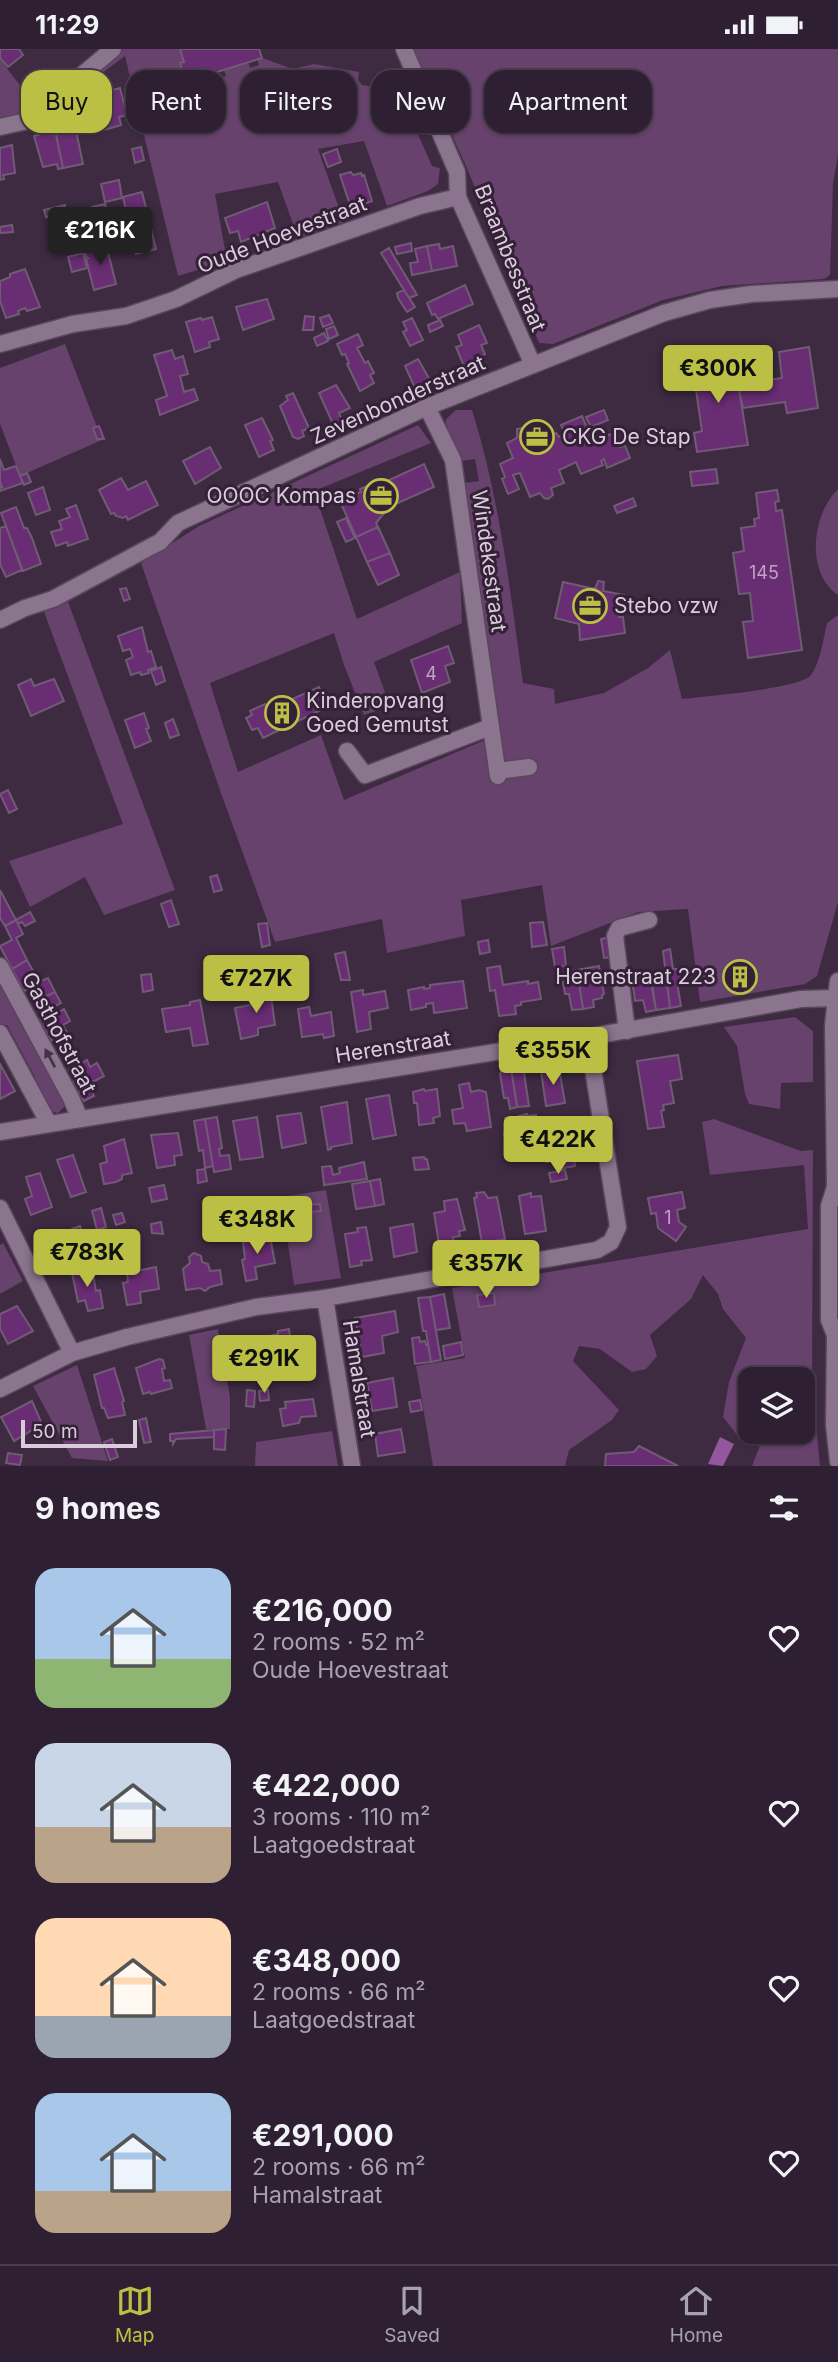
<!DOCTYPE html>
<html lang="en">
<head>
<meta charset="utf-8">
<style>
  :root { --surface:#2e2032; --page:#3a2d3e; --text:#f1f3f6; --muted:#a7a3ac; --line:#493e4d; --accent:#bbc045 }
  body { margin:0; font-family:Inter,sans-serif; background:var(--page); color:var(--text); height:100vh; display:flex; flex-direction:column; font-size:26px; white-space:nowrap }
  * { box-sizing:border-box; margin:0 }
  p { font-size:23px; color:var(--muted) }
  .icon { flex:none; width:38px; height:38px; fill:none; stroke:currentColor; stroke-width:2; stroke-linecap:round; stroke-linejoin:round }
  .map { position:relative; height:1417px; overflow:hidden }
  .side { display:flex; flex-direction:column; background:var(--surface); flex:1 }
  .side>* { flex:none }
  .top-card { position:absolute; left:21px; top:21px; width:796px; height:63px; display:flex; gap:14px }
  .buttons { position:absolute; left:738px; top:1318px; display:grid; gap:14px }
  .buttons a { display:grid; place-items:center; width:77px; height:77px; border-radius:14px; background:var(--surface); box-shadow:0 2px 5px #0004,0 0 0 2px var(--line); font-size:35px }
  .scale { position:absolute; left:21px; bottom:18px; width:116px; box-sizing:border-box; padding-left:7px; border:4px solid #dacddb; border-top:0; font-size:19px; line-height:24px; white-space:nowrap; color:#dacddb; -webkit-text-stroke:5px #342137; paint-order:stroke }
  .price { position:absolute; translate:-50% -60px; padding:0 16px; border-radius:7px; background:var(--accent); color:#111; font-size:23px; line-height:46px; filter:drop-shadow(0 2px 4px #0008) }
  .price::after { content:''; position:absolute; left:50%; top:42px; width:21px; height:16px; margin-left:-10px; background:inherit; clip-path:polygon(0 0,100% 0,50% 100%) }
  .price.on { background:#222; color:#fff }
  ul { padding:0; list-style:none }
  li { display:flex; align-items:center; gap:21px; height:175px; padding:0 35px }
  li span { display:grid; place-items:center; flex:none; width:196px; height:140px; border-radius:21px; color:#555 }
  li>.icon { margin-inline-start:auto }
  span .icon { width:84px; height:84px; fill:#fffc; stroke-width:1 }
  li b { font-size:30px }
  h2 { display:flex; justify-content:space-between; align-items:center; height:84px; padding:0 35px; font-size:30px }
  .chip { padding:0 24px; border-radius:21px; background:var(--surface); box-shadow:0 2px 5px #0004,0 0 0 2px var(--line); font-size:24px; line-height:63px }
  .chip.on { background:var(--accent); color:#111 }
  .status { display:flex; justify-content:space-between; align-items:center; height:49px; padding:0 35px; background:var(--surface); direction:ltr }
  .status svg { height:19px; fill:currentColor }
  .tab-bar { display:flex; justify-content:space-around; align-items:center; height:98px; border-top:2px solid var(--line); background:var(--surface); font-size:19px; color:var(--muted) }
  .tab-bar a { display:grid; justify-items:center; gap:4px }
  .tab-bar .on { color:var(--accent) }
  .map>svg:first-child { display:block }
  .green { fill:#66426c; fill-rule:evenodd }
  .water { fill:#94569e }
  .building { fill:#692d73; stroke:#705b74; stroke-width:2 }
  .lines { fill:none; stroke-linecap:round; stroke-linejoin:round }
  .minor-casing { stroke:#58475a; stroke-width:19 }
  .minor { stroke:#8b748e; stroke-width:16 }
  .oneway { fill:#453248 }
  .labels { text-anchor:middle; stroke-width:6; stroke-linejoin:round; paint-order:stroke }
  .number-label { font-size:18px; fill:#bea5c1 }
  .street-label { font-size:21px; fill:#dacddb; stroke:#342137 }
  .poi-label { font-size:21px; fill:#dacddb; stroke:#342137; text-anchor:start }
</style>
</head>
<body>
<div class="status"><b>11:29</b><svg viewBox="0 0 49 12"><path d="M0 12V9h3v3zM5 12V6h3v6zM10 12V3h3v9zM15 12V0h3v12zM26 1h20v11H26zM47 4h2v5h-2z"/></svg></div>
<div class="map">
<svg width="838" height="1417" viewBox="0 0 838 1417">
  <rect width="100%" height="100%" fill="#3e2b42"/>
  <path class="green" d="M121,0H180L184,13L180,15L182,24L187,22L189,31L198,30L199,25L213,24L216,30L226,27L224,21L248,13L250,19L259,16L257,10L262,9L293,20L314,15L359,23L358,31L362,36L389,40L387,29H393L432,117L440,119L438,135L428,142L387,157L364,92L318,100L344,173L298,189L278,133L215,145L227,212L178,227L125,7L86,36L82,31Z
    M413,0H838V106L833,135L830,226L824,230L722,237L663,251L553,295L539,294L466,117Z
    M0,10L34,55L23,64L0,71Z
    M65,295L102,391L20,427L0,375V319Z
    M456,361H472C500,450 510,542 523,634L554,640L555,655L604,644L648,619L670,601L682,650C704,647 800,640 811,626C821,612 823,590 827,574L838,566V853L817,927L805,935L700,953L688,860L638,863L551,897L542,836L461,851L465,887L387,904L382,870L275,893L221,744L141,514L199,477L418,376L431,394L314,442L357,570L460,523L462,574L374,613L390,657L364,666L344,616L334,584L210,634L238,723L321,686L344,751L485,691L493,731L501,715L465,434L479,432L475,410L461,412L446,379V370Z
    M838,440V546C805,524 812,465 838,440Z
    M67,550L175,841L104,866L85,828L30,858L9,812L123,775L44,563Z
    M0,925L23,967L18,970L47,1023L52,1021L67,1055L58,1064L49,1062L31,1031L35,1028L7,976L2,978L0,974Z
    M795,968L813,982V1033L781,1034L780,1060L749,1055L745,1045L737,997L724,978Z
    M714,1070L801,1102L813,1101L812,1338L820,1417H752L763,1389L737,1386L723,1368L729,1333L746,1289L723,1260L718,1245L703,1226L691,1250L650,1286L657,1307L646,1320L632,1323L600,1300L579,1297L573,1312L619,1361L612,1371L569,1401L565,1417H433L416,1317L465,1309L452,1239L808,1180L804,1116L710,1126L702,1073ZM751,1330H803V1382H751Z
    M326,1141L341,1229L294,1236L281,1148Z
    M3,1194L23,1232L0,1245V1196Z
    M218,1280L230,1348V1380H206L189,1286Z
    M77,1316L108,1412L72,1409L33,1337Z
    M332,1382L338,1417H255L256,1393Z"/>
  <path class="water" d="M720,1388L734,1395L723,1417L708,1415Z"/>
  <path class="building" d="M0,0H19L23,6L8,18L0,9Z
    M180,0H259L262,9L214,24L188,25L187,22L183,24L180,14L184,13Z
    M120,39L127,66L119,68L121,76L104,81L99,62L102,61L99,48L106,46V43Z
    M75,77L83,115L63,119L55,81Z
    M55,81L63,119L58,120L57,115L43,118L34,87Z
    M12,96L15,124L3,126L4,130L0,131V99Z
    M141,98L144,111L135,114L132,100Z
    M337,100L341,113L328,118L323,105Z
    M351,123L353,126L361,124L362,127L364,126L372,152L351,159L340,126Z
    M119,131L122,149L105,153L101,135Z
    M142,143L156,200L136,205L123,148Z
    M267,153L275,179L241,193L238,182L230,184L225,169Z
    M105,155L109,169L96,172L92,158Z
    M65,156L66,164L46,168L44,161Z
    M89,166L91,173L80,176L78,168Z
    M12,176L13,183L0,184V178Z
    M411,194L412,202L397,205L395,198Z
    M106,195L116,235L94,241L86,210L88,209L86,208L84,201Z
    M439,195L440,200L453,197L457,217L432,222L427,197Z
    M427,197L432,222L412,226L410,214L418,213L415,200Z
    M389,199L417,246L409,249L381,204Z
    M83,204L87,219L72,223L68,208Z
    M25,220L40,258L27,262L25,259L18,262L19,265L6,269L0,252V232L10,228V225Z
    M465,236L473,255L438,270L435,265L432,266L427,254Z
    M404,241L415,258L407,263L398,249L397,244Z
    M267,250L274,270L243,281L236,258Z
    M329,266L333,274L323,278L320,269Z
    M305,267L314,268L313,281H303Z
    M212,268L219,290L209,293L210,298L195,303L186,273L201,269L202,271Z
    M412,269L423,291L410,297L403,283L407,281L403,273Z
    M440,271L443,277L430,283L428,276Z
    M479,276L487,294L481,296L485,305L464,317L456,298L462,296L458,286Z
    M334,277L338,286L329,290L326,280Z
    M324,284L328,292L317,297L314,289Z
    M358,285L363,296L357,299L365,314L368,312L374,324L370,326L374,334L360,342L347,315L349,314L345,305L342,306L337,295Z
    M809,298L818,359L787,364L785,353L743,359L738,336L782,329L779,303Z
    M172,301L175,310L183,307L188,325L180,327L184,343L194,340L198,351L160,366L156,351L167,347L154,306Z
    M734,309L748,396L697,403L694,384L702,382L695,334H688L685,316Z
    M418,310L430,331L415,339L405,317Z
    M336,336L350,359L339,364L342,371L333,375L319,344Z
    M293,344L309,379L302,382L304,387L298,390L293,388L280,357L288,351L286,347Z
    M604,361L608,371L591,378L586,368Z
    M582,367L594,396L598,395L596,391L614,384L620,398L624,397V394L630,409L607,419L604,410L601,412L603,416L581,425L576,413L559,421L564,434L551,439L553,446L548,450L544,449L540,444L530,448L520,424L513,426L519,440L508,445L502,430L505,428L500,415L513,409L507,394L517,389V380L522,379L527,382L540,377L547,392L550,391L548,387L556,384L559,388L565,385L561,376Z
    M262,369L273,391L270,392L274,401L259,408L245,376Z
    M99,377L104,390H97L93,379Z
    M210,398L221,419L195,435L183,412Z
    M0,410L4,421L16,417L23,434L0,442V437L2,438L0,432Z
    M424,415L434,438L384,460L385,463L376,474L378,478L356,488L340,452L361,443L360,440L372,435L374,438Z
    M716,420L718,434L692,437L690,423Z
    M27,424L31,433L24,436L20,427Z
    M121,429L128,441L146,432L158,456L128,471L126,467L123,469L116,467L114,464L111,465L99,441Z
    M43,438L50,461L36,466L28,444Z
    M777,441L779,452L775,453L776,462L782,461L802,601L748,609L743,573L753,572L750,544L739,545L733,504L744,502L741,479L755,477L754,470L759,469L756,444Z
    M633,449L636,457L617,464L614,457Z
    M76,456L88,490L68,497L67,493L56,497L51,483L62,480L59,472L70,468L66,460Z
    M16,458L24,479H27L32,489L41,515L23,522L1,464Z
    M346,469L355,489L346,493L337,473Z
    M6,477L22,521L6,528L0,515V479Z
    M378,478L390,504L367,513L356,488Z
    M390,504L399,526L378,536L367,513Z
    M598,532L604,533L603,542L624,546L619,568H623L625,584L580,591L579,575L555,569L563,533L595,540Z
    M126,539L130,550L124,552L120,540Z
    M142,578L148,603L151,602L156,618L148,621L149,624L141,626L140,623L131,626L126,611L133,608L130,600L123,602L118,587Z
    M448,597L454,614L445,617L450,633L422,644L411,611Z
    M161,618L165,632L156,636L151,622Z
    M31,630L34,637L54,630L64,652L31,667L18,636Z
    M319,638L327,658L263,689L258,679L252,681L246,669L252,666L250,662L265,655L268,661Z
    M144,664L149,679L146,680L151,692L135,699L125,671Z
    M173,670L179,686L170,689L165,674Z
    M8,741L17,760L9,764L0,745Z
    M217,826L222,841L214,843L210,828Z
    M0,841L16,871L5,877L0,869Z
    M171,851L179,875L169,878L161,855Z
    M30,863L35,872L25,877L22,873L18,875L16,871Z
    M16,871L23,885L16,889L27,911L12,920L0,897L12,891L5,877Z
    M543,873L547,896L532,898L530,874Z
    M267,874L270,896L262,898L258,875Z
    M611,888L614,908L604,909L601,890Z
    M488,891L490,903L480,905L478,893Z
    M564,898L566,917L555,918L552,900Z
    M670,900L673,920H681L683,932L677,934L681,957L670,959L663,902Z
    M345,903L350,931H341L335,905Z
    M27,911L39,933L48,929L55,943L43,949L36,935L24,942L12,920Z
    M500,917L503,936L528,932V935L538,933L541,950L521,953V956L515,957L516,965L499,967L495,941L490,942L487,919Z
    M599,917L604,945L602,946V949L593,951L594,958L583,960L577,921Z
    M577,921L583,960L572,961L569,945H565L563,933L572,931L571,922Z
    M744,922L745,933L737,934L735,924Z
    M151,925L153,941L143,943L141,926Z
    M666,926L670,959L656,961L651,929Z
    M650,928L656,961L646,963L643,951L635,952L632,930Z
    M463,932L467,959L434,964L433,954L426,955V958L411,961L408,941L424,938V940L430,939V936Z
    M270,940L275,976L258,979V986L241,990L235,959L255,955L254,943Z
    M363,941V946L385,942L388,959L369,963L371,980L357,983L351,943Z
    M55,943L61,954L53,958L57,964L64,960L70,972L63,976L67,984L51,992L39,971L52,965L43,949Z
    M200,951L208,995L193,997L190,979L166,983L162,960L190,956V953Z
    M309,958L311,967L331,963L334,987L324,989L323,985L302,988L298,960Z
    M678,1006L682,1030L670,1032L674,1054L663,1056L664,1061L661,1062L664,1078L648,1080L637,1012Z
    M87,1011L90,1018L97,1014L104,1027L89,1035L94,1047L84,1052L73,1034L75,1033L69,1021Z
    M0,1015L15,1042L0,1050Z
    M523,1017L529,1057L517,1058L511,1019Z
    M511,1019L517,1058L510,1060L508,1049H504L500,1025L501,1021Z
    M559,1019L565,1054L546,1057L541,1022Z
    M469,1034L471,1043L479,1041L486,1043L491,1078L467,1082L465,1074L454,1075L452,1061L463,1059L459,1036Z
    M424,1040L425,1042L437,1040L440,1067L433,1069L434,1074L419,1076L417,1054H414L413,1043Z
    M389,1046L396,1086L373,1090L366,1050Z
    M347,1053L352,1094L331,1098V1100L328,1101L321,1058Z
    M301,1064L306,1094L282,1099L277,1067Z
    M527,1065L528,1067L536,1066L538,1078L522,1081L519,1067Z
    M217,1068L222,1099L219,1100L220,1107L229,1106L231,1120L214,1123L205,1070Z
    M257,1068L263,1108L240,1111L233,1072Z
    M512,1068L513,1072L519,1071L521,1081H506L505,1069Z
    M205,1070L213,1117L205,1119L203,1101L199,1102L194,1072Z
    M516,1083L519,1087L513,1090L514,1097L507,1098L504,1085Z
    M178,1084L182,1106L174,1107L175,1116L157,1119L151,1086Z
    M571,1085V1090L576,1089L578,1106L574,1108L575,1117L559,1120L558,1111L546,1113L542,1089Z
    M124,1090L132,1124L122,1126V1130L116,1133L104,1135L100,1115L107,1113L104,1097Z
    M73,1106L86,1143L71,1148L57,1111Z
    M424,1108L425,1110H427L429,1120L415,1121L413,1109Z
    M364,1113L367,1130L324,1136L322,1118L331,1117L333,1126L340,1124L339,1119Z
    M205,1120L207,1132L198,1134L197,1121Z
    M565,1121L567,1130L551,1133L549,1124Z
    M40,1124L52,1158L31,1166L25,1150L32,1147L26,1128Z
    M380,1130L384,1155L375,1157L370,1132Z
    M370,1132L375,1157L356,1160L352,1135Z
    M164,1136L167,1150L152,1153L149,1139Z
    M484,1143L488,1149L497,1148L505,1190L482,1194L474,1149L477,1148L476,1144Z
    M682,1143L685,1159L677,1161L679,1173L686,1178L676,1192L658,1179L656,1164L651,1165L648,1149Z
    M531,1144V1148L541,1147L546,1182L525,1185L519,1147Z
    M457,1150L465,1181L459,1182L460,1187L453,1188L454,1197L450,1198L439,1195L434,1164L445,1162L444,1152Z
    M320,1155L321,1162L308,1163L307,1156Z
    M101,1159L106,1178L97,1181L92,1162Z
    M122,1164L125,1173L116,1176L113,1166Z
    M161,1173L163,1185L152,1184L151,1175Z
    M413,1175L417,1203L394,1208L390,1179Z
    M80,1177L86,1195L77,1198L72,1180Z
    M366,1178L372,1211L361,1212L362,1216L350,1218L345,1185L358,1183L357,1179Z
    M72,1180L77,1196L60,1202L55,1187Z
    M270,1188L275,1214L255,1218L257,1230L246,1232L242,1211L245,1210L243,1193Z
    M100,1192L103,1204L87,1208L86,1206L80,1207L78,1201L92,1195V1198H95L94,1194Z
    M194,1204L201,1207L202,1213L208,1215L210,1222L220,1221L222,1235L210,1238L205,1242L200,1239L186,1241L183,1220L190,1214L189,1208Z
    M156,1218L159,1240L140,1243L141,1254L127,1256L123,1234L128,1233L127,1224Z
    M92,1219L96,1242L100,1241L103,1259L88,1262L85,1251L78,1253L72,1224Z
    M494,1244L495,1256L479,1258L477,1246Z
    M444,1245L450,1279L436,1281L430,1248Z
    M430,1248L441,1311L431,1313L426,1282H423L418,1249Z
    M17,1257L33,1282L8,1295L0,1280V1265Z
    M395,1262L398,1283L382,1287L384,1304L362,1308L355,1269Z
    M289,1280L290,1287H293L295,1298H299L301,1315L275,1319L270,1287L278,1285V1282Z
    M419,1288L420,1293L425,1292L426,1296H428L431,1313L415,1315L412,1289Z
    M238,1290L244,1326L226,1329L220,1293Z
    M461,1293L463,1306L445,1310L443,1297Z
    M159,1310L163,1311L165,1319L162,1320L164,1332L170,1331L172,1339L151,1345L150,1343L143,1345L136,1319Z
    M114,1319L124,1352L122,1353L125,1366L108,1369L104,1359H102L94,1326Z
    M393,1329L397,1358L372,1362L367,1334Z
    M247,1341L255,1342L254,1358L246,1357Z
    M268,1341L269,1351L260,1352L259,1342Z
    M313,1350L316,1367L301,1368L299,1374L283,1377L280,1360L286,1359L285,1353Z
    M420,1351L422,1361L411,1363L409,1353Z
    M32,1352L42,1375L14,1392L1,1368Z
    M146,1369L151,1393L144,1394L139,1371Z
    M226,1380L225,1401L214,1400V1381Z
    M401,1380L405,1403L378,1407L375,1385Z
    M214,1381V1388L176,1390L173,1395V1392H170V1385Z
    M112,1390L118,1408L110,1411L104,1393Z
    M639,1397L678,1417H605L606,1405L634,1403Z
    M8,1404L22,1406L20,1416L6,1414Z"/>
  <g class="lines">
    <g class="minor-casing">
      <path id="minor" d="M404,0L457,123L458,148L533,316
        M0,78L27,72L113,0
        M0,295L73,275L126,267L176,250L236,221L420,157L458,148
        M427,358L453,411L498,727
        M0,571L25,559L53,550L152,497L160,493L178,474L427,358L664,264L710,251L751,245L838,240
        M347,702L365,726L490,678
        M497,722L529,718
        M0,917L71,1049L80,1070
        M838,932L833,976L835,1138L838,1149
        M627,982L615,887L619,879L649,871
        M0,984L49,1075
        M0,1083L588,988L801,950L835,949
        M835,1138L829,1157V1271L835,1286
        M0,1159L72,1304
        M325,1249L352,1417
        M838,1278L835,1286L834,1376L838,1412
        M0,1340L72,1304L127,1288L256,1258L325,1249L597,1201L611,1193L618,1178L588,988"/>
    </g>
    <use href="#minor" class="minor"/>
  </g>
  <defs><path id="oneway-solid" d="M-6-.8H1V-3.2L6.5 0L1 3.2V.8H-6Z" transform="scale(1.75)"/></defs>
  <use class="oneway" href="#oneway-solid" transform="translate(50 1009) rotate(-118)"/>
  <defs>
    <g id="office-ring" transform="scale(1.75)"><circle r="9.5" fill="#342137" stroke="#bbc045" stroke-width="1.5"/><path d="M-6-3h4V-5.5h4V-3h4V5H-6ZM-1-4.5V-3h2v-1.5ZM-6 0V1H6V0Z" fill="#bbc045"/></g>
    <g id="building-ring" transform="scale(1.75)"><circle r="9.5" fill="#342137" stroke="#bbc045" stroke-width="1.5"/><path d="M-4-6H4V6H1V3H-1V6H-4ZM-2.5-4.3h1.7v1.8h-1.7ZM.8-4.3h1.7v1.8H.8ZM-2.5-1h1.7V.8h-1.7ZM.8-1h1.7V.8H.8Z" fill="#bbc045"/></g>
  </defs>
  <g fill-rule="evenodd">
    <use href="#office-ring" x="537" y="388"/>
    <use href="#office-ring" x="381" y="447"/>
    <use href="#office-ring" x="590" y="557"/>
    <use href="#building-ring" x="282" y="664"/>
    <use href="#building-ring" x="740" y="928"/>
  </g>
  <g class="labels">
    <g class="number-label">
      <text x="764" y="530">145</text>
      <text x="431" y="631">4</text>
      <text x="668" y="1175">1</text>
    </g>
    <g class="street-label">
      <text transform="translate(282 186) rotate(-21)" y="7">Oude Hoevestraat</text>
      <text transform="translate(510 209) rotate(68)" y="7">Braambesstraat</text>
      <text transform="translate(398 351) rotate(-24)" y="7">Zevenbonderstraat</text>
      <text transform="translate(489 512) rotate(82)" y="7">Windekestraat</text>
      <text transform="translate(59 984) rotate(62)" y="7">Gasthofstraat</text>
      <text transform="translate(393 998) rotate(-9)" y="7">Herenstraat</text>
      <text transform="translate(359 1330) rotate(81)" y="7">Hamalstraat</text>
    </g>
    <g class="poi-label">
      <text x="562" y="395">CKG De Stap</text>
      <text x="356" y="454" text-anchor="end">OOOC Kompas</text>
      <text x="614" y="564">Stebo vzw</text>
      <text x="306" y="659">Kinderopvang<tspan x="306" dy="24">Goed Gemutst</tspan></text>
      <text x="716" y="935" text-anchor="end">Herenstraat 223</text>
    </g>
  </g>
</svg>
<div class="buttons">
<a><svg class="icon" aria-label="layers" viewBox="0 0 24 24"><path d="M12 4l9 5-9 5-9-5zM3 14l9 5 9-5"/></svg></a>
</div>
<div class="scale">50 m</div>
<b class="price on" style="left:100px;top:218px">€216K</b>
<b class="price" style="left:718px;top:356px">€300K</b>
<b class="price" style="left:256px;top:966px">€727K</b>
<b class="price" style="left:553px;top:1038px">€355K</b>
<b class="price" style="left:558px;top:1127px">€422K</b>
<b class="price" style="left:257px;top:1207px">€348K</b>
<b class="price" style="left:87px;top:1240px">€783K</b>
<b class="price" style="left:486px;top:1251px">€357K</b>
<b class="price" style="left:264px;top:1346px">€291K</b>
<div class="top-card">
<a class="chip on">Buy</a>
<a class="chip">Rent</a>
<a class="chip">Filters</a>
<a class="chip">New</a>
<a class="chip">Apartment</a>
</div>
</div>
<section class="side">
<h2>9 homes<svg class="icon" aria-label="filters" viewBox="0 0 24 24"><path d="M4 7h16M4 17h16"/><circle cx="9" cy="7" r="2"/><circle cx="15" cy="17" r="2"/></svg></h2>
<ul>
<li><span style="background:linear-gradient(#a9c7e8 65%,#8fb573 0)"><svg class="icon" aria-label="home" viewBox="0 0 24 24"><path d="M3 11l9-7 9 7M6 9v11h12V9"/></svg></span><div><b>€216,000</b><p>2 rooms · 52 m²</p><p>Oude Hoevestraat</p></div><svg class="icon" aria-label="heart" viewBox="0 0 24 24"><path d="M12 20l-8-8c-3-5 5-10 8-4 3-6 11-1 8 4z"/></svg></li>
<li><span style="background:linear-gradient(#c9d6e8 60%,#b9a48a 0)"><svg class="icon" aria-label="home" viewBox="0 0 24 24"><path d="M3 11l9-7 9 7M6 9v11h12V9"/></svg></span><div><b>€422,000</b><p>3 rooms · 110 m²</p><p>Laatgoedstraat</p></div><svg class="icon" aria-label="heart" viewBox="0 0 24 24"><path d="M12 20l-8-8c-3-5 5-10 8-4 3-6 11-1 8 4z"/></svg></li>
<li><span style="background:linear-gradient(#ffd9b3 70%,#9aa5b1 0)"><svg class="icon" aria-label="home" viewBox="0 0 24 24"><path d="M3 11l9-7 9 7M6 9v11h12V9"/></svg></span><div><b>€348,000</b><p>2 rooms · 66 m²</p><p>Laatgoedstraat</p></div><svg class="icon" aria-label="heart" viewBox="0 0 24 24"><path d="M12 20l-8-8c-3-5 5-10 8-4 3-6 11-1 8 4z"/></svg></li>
<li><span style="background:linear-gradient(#a9c7e8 70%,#b9a48a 0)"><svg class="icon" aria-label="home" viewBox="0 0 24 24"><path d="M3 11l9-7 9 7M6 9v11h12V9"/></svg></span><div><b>€291,000</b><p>2 rooms · 66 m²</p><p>Hamalstraat</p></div><svg class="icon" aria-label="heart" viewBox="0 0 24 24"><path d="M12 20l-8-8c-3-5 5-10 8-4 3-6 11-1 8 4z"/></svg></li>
</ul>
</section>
<nav class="tab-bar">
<a class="on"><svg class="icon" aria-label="map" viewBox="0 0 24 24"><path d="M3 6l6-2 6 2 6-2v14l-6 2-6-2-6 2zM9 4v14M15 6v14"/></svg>Map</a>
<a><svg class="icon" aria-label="saved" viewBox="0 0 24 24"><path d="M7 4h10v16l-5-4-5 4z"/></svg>Saved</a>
<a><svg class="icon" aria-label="home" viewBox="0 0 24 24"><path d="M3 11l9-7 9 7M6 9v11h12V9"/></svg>Home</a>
</nav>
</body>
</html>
